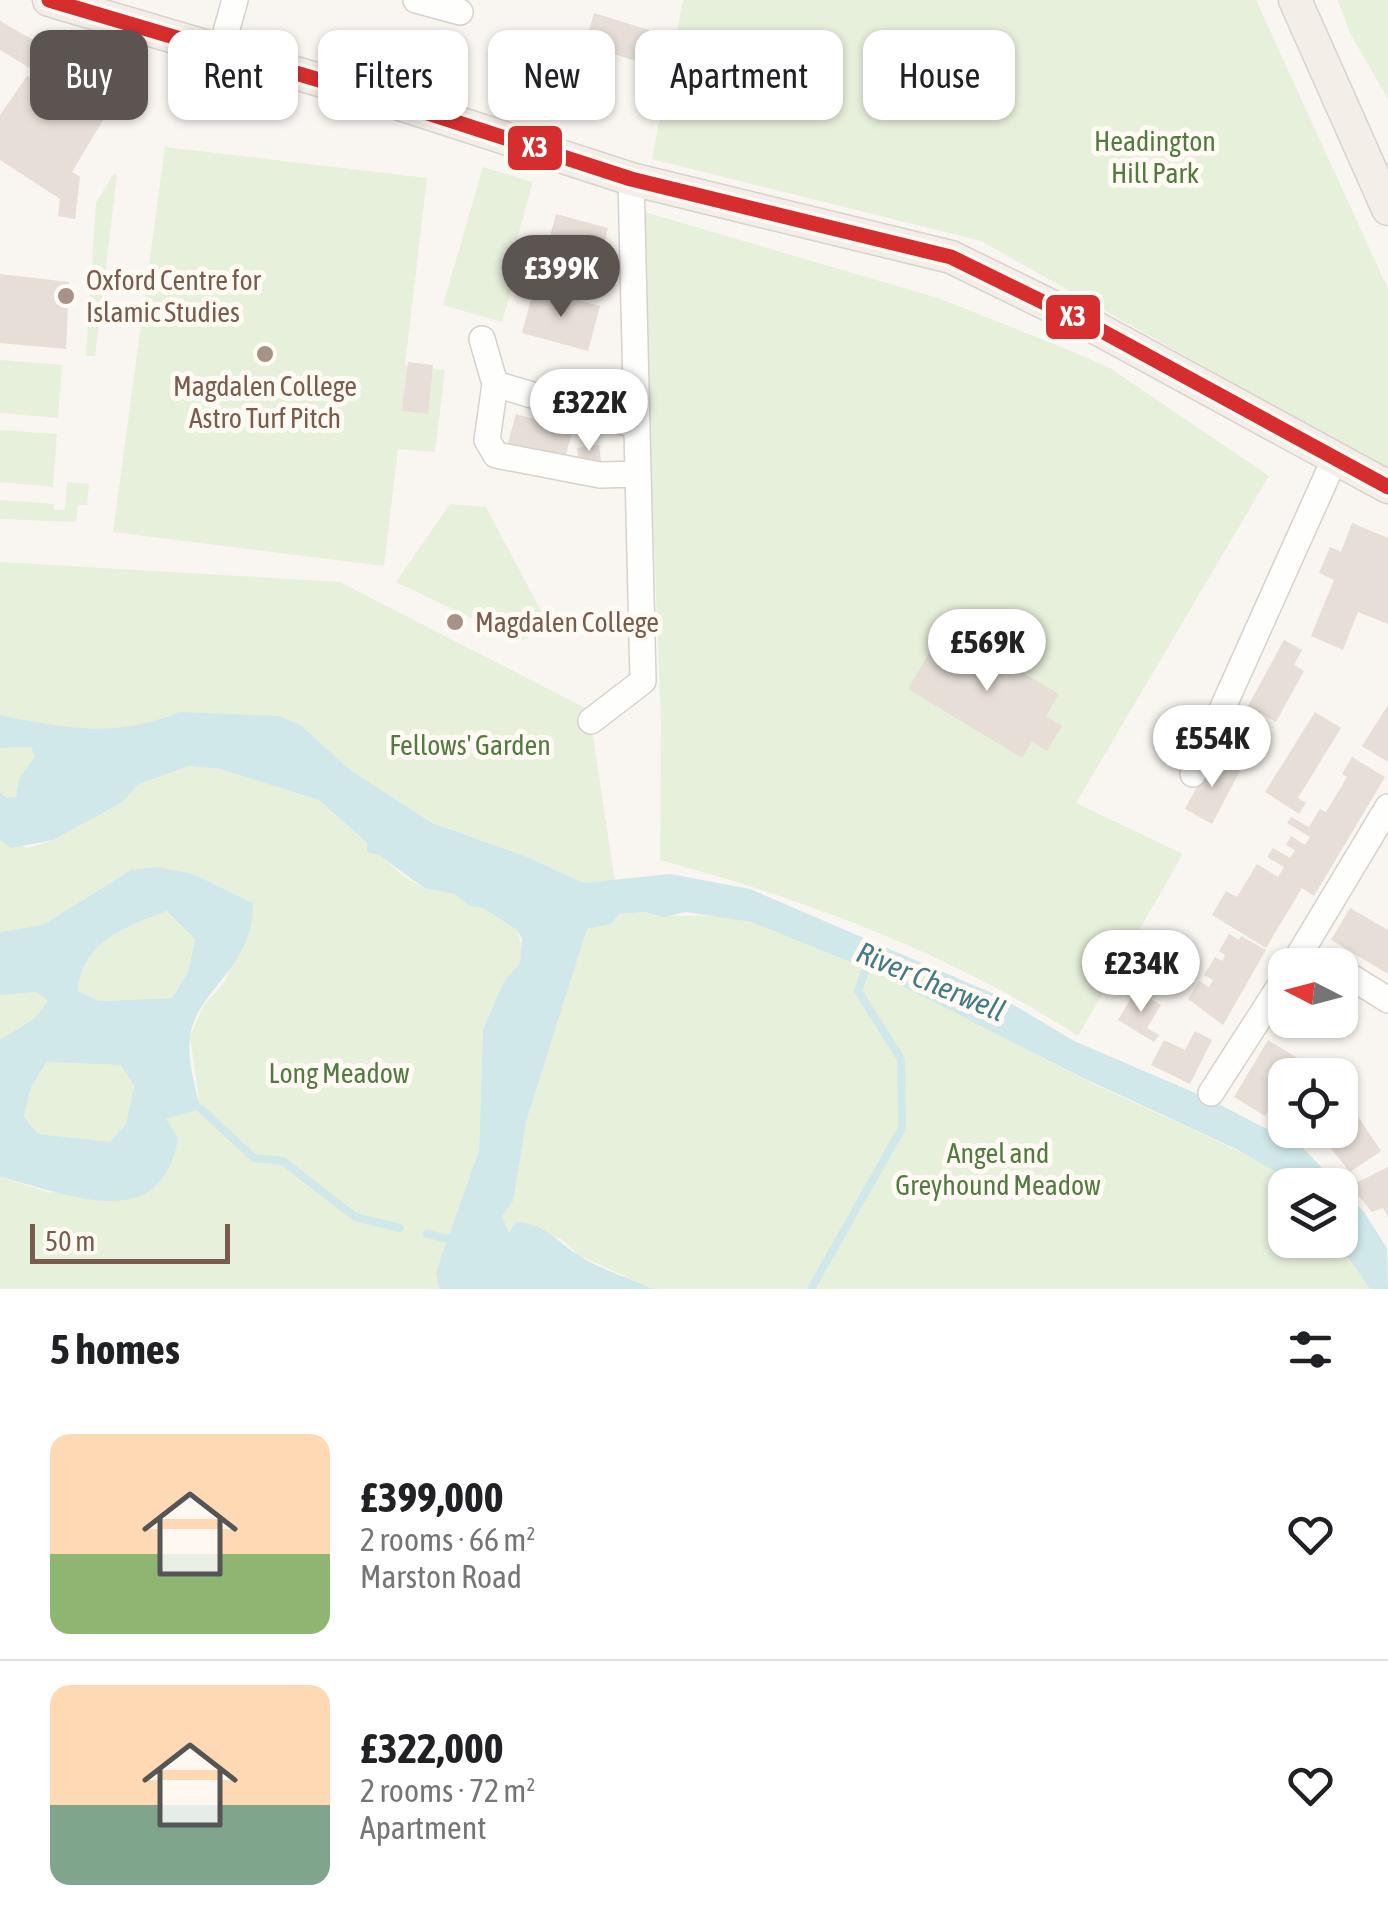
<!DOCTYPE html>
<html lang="en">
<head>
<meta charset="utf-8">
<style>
  :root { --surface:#fff; --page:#f6f6f6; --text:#202124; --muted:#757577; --line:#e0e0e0; --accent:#5c5450 }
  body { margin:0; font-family:"Asap Condensed",sans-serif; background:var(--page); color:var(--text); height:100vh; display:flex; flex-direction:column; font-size:38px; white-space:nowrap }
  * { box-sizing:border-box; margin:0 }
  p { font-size:32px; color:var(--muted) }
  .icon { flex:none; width:55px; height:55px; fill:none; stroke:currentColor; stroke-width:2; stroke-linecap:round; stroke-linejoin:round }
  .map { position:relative; height:1289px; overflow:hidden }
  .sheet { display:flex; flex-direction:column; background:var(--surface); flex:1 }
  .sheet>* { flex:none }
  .guide { position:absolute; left:30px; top:30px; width:1330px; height:90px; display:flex; gap:20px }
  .needle { width:65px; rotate:276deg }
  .tools { position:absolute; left:1268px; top:948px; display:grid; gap:20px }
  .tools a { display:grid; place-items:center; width:90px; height:90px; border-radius:20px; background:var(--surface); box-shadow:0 2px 8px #0004; font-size:50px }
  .scale { position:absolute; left:30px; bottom:25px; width:200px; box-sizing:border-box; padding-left:10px; border:5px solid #7a5c4d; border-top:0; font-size:28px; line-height:35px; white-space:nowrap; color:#7a5c4d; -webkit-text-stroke:8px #fffaf3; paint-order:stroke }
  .price { position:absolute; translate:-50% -85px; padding:0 22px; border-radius:35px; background:#fff; color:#222; font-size:32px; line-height:65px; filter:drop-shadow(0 2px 5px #0008) }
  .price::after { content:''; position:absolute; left:50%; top:60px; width:30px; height:22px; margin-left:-15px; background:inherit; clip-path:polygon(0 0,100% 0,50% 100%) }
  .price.active { background:var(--accent); color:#fff }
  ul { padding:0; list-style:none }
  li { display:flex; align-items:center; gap:30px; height:250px; padding:0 50px }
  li+li { border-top:2px solid var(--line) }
  li span { display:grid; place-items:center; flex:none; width:280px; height:200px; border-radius:20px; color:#555 }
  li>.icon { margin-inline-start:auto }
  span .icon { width:120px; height:120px; fill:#fffc; stroke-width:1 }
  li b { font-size:42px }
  h2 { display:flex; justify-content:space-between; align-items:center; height:120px; padding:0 50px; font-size:42px }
  .pill { padding:0 35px; border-radius:20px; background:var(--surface); box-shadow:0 2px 8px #0004; font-size:35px; line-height:90px }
  .pill.active { background:var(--accent); color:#fff }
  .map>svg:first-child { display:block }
  .green { fill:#e7f0db }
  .water { fill:#d0e8ea; fill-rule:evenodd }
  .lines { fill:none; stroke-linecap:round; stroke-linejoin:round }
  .stream { stroke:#d0e8ea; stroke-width:8 }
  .building { fill:#e6ded7 }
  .minor-casing { stroke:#d7d1cb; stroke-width:28 }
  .major-casing { stroke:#dad1cc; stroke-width:35 }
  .minor { stroke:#fefefd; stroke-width:25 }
  .major { stroke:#f3eee8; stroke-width:32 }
  .bus-1-casing { stroke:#fffaf3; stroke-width:22 }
  .bus-1 { stroke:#d62e2f; stroke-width:15 }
  .poi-dot { fill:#a69286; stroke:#fffaf3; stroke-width:4 }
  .labels { text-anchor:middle; stroke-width:10; stroke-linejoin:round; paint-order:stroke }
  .park-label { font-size:28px; fill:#537a41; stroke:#fffaf3 }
  .poi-label { font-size:28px; fill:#7a5c4d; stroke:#fffaf3; text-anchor:start }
  .water-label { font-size:30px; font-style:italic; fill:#437c86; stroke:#fffaf3 }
  .line-badge { stroke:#fffaf3; stroke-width:4 }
  .badge-label { font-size:28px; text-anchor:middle; font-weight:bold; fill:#fff }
</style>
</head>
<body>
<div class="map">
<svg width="1388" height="1289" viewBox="0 0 1388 1289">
  <rect width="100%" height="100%" fill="#f9f5f0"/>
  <path class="green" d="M683,0H1256L1388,289V470L981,241L652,159Z
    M1338,0H1388V99L1350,33Z
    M165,147L427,178L405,365L445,370L435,452L398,449L384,566L113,532Z
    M483,167L533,182L509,267L517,270L502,322L443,305Z
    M114,173L117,175L95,356H86L96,203Z
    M641,211L938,298L1064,348L1110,368L1269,476L1076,803L1183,854L1078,1036C952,954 805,899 660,860L661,722Z
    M0,360L62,365L58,418L0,413Z
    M0,430L57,434L53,487L0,482Z
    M67,482L89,484L87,505H78L76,522L0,519V500L54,504V510H65Z
    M450,504L486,507L550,628L520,641L396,582Z
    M0,562L340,582L589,710L615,882L583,883L530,858L432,823L349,769L302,726L179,712L133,729H70L0,715Z
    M31,747L35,757L19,778L16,798H7L0,792V748Z
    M189,766L220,769L319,800L403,876L424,888L455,894L469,906L483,908L517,930L523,951L520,963L503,983L483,1030L479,1150L436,1272L439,1289H0V1177L51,1193L166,1119L200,1108L190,1036L204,1005L226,980L253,903L193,874L131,870L43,925L0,932V840L28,848L53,840L121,803L139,784Z
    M167,911L195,938L188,972L172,998L99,1001L78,991C83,940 125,927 167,911Z
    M646,912C678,921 712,910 750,921C863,956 968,1020 1074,1074C1148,1112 1227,1140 1299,1185H1285V1240H1336L1370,1289H653L578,1255L560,1238L509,1234L502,1216L526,1122L587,929L611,924L619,914Z
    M36,992L48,1001L35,1018L0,1040V995Z
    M47,1061L121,1065L134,1086L126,1124L110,1143L38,1134L24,1115L31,1087Z"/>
  <path class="water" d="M179,712L279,716L302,726L349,769L432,823L530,858L583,883L670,874L750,889L999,996L1074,1041L1207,1098L1303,1148L1364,1212L1387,1248L1388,1289H1370L1336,1240H1340V1185H1299L1236,1149L1079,1076L875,972L752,922L686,912L664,917L645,912L619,914L611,924L587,929L526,1122L513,1201L502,1216L509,1233L516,1222C544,1223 556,1241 578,1255C600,1270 629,1277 653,1289H439L436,1272L479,1150L483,1030L503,983L520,963L522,939L517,930L483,908L469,906L455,894L424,888L379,855L367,852V843L319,800L220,769L189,766L139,784L121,803L53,840L11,848L0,840V792L7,798L16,797L19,778L35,757L31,747L0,748V715C67,728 113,739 179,712Z
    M157,867L193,874L253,903C254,968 196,990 190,1037C187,1059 195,1088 201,1109L166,1119L178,1138C161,1238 67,1193 0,1177V1040L35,1018L48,1001L36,992L0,995V932L43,925L131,870ZM167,911L195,939L188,972L172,998L99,1001L78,991C82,941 126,927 167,911ZM47,1062L121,1065L134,1086L126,1124L110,1142L38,1134L24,1116L31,1087Z"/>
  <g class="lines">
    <path class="stream" d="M201,1109L254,1158L283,1161L355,1217L400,1228
      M427,1234L457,1241
      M811,1289L902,1128L901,1059L858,991L868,962"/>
  </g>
  <path class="building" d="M594,13L649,30L639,62L585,45Z
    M0,21L42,45L48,34L73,41L48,79L0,50Z
    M27,76L103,120L72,172L80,177L75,219L58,216L60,199L0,160V115Z
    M556,214L608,228L597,273L544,259Z
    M0,274L69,282L66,349L0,343Z
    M534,288L600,306L588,351L522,333Z
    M408,362L433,365L428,414L402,411Z
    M516,414L573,430L564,461L507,446Z
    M599,445L601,461L579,464L577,448Z
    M1352,523L1388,538V624L1358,612L1343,650L1311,636L1334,580L1319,573L1330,547L1341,552Z
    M945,626L1059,694L1046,716L1062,726L1047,751L1032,741L1022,758L908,689Z
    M1284,640L1302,650L1294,665L1304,671L1276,722L1248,706Z
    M1388,705V762L1362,746Z
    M1315,712L1341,728L1298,798L1306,803L1299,814L1265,792Z
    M1213,757L1240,771L1212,824L1185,809Z
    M1352,757L1385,777L1314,896L1302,888L1266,948L1212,915L1226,891L1237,897L1257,864L1278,877L1284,867L1267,857L1273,848L1290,858L1295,850L1286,845L1291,836L1305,845L1310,837L1287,823L1291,817L1309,827L1320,809L1326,812L1347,777L1342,774Z
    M1350,908L1388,930V974L1331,940Z
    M1229,934L1239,940L1241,936L1266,950L1223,1025L1188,999L1199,981L1209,987L1213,980L1204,975L1215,957L1222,961L1225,955L1219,951Z
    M1136,990L1161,1005L1147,1028L1159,1035L1154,1042L1118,1020Z
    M1195,1031L1212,1040L1190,1084L1151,1065L1164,1040L1185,1050Z
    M1268,1040L1299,1059L1290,1075H1285V1083L1265,1116L1234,1097Z
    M1345,1097L1381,1151L1350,1172L1316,1130H1340V1100Z
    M1388,1167V1217L1383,1208L1372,1212L1350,1186Z"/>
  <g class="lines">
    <g class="minor-casing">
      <path id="minor" d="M416,0L460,12
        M220,53L235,0
        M482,339L495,384L637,426
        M495,384L487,440L496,455L600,475L638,474
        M591,721L643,681L631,179
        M1193,774L1335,458
        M1293,965L1388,807
        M1340,970L1388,1000
        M1211,1093L1285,978"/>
    </g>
    <g class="major-casing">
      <path id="major" d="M49,0L397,103L631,179L951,257L1100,330L1388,487
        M1295,0L1388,209"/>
    </g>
    <use href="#minor" class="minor"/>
    <use href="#major" class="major"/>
    <g class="bus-1-casing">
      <path id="bus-1" d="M49,0L397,103L631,179L951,257L1100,330L1388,487"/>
    </g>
    <use href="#bus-1" class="bus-1"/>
  </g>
  <g class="poi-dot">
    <circle cx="66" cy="296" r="10"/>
    <circle cx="265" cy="354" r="10"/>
    <circle cx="455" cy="622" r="10"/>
  </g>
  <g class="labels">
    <g class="park-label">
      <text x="1155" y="151">Headington<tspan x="1155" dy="32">Hill Park</tspan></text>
      <text x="470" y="755">Fellows' Garden</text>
      <text x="339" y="1083">Long Meadow</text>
      <text x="998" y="1163">Angel and<tspan x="998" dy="32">Greyhound Meadow</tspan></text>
    </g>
    <g class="poi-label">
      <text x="86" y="290">Oxford Centre for<tspan x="86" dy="32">Islamic Studies</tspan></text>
      <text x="265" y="396" text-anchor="middle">Magdalen College<tspan x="265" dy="32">Astro Turf Pitch</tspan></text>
      <text x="475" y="632">Magdalen College</text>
    </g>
    <g class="water-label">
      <text transform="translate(931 982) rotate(23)" y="10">River Cherwell</text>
    </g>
  </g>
  <g class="line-badge">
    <rect x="506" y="124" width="58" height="48" rx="10" fill="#d62e2f"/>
    <rect x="1044" y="293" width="58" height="48" rx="10" fill="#d62e2f"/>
  </g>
  <g class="badge-label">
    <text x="535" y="157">X3</text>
    <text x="1073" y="326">X3</text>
  </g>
</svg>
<div class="tools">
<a><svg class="needle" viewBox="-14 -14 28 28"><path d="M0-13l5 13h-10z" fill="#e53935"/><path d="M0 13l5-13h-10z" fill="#757577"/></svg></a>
<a><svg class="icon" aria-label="locate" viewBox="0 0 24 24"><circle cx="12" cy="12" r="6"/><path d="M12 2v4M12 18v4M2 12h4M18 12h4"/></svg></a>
<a><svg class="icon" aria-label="layers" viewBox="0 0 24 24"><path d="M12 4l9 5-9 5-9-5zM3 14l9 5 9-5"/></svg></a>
</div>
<div class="scale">50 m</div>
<b class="price active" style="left:561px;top:320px">£399K</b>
<b class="price" style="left:589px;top:454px">£322K</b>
<b class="price" style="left:987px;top:694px">£569K</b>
<b class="price" style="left:1212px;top:790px">£554K</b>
<b class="price" style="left:1141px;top:1015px">£234K</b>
<div class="guide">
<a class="pill active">Buy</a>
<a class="pill">Rent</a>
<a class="pill">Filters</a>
<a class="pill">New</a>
<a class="pill">Apartment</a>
<a class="pill">House</a>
</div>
</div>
<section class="sheet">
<h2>5 homes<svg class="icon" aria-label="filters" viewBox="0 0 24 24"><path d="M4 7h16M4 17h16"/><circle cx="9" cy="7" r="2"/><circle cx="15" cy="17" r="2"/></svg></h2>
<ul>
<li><span style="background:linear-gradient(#ffd9b3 60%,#8fb573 0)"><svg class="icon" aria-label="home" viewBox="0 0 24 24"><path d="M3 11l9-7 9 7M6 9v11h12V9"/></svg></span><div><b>£399,000</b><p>2 rooms · 66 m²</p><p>Marston Road</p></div><svg class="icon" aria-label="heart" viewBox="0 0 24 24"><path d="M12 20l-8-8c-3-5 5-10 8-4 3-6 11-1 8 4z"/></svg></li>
<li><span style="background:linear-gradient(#ffd9b3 60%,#7fa58c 0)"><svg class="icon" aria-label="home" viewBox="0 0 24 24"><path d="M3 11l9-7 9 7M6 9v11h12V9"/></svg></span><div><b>£322,000</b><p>2 rooms · 72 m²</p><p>Apartment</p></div><svg class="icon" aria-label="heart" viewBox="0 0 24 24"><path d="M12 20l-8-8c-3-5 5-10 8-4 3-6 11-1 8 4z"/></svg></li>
</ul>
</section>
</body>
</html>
